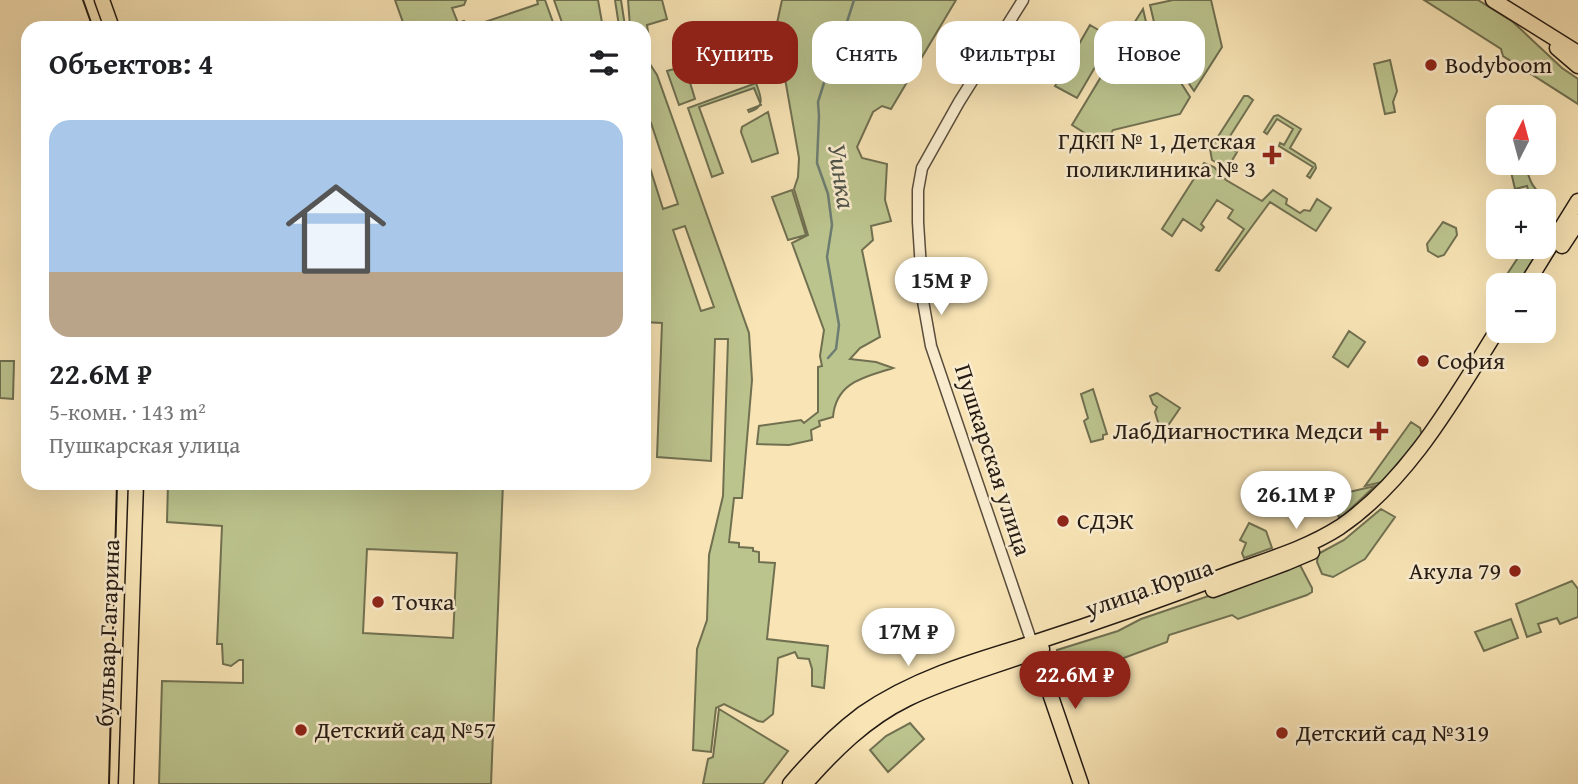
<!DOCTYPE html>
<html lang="ru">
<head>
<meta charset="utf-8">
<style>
  :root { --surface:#fff; --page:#f6f6f6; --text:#202124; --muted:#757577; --line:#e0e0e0; --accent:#8f2418 }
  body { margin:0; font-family:"Gentium Book Plus",serif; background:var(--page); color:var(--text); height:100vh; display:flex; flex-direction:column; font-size:26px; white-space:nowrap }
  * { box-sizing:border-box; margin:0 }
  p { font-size:23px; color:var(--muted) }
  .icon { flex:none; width:38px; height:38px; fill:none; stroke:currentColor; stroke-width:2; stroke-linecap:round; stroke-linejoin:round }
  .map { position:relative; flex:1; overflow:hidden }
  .side { position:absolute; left:21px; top:21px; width:630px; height:469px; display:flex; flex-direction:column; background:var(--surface); border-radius:21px; box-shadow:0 7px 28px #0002 }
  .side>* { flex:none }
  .top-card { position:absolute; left:672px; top:21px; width:665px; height:63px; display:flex; gap:14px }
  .needle { width:46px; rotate:6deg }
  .tools { position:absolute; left:1486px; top:105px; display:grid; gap:14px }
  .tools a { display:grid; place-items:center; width:70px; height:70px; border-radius:14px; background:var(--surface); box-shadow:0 7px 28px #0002; font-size:35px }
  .price { position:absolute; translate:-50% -60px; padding:0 16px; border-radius:24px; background:#fff; color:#222; font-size:23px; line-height:46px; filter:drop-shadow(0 2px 4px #0008) }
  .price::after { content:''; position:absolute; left:50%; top:42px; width:21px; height:16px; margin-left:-10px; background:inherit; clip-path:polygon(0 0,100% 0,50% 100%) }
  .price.active { background:var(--accent); color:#fff }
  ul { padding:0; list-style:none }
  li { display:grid; align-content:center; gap:14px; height:371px; padding:0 28px }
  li+li { border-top:2px solid var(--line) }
  li span { display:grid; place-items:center; height:217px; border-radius:21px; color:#555 }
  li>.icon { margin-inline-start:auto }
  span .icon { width:126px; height:126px; fill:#fffc; stroke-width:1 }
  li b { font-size:30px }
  h2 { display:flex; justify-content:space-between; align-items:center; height:84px; padding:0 28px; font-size:30px }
  .chip { padding:0 24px; border-radius:21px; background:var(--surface); box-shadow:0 7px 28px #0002; font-size:24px; line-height:63px }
  .chip.active { background:var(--accent); color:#fff }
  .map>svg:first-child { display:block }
  .green { fill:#bcc48e; stroke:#707051; stroke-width:2; fill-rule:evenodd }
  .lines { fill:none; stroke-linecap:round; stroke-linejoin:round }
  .stream { stroke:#6d7d72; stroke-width:2.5 }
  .minor-casing { stroke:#5a4d3c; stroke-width:13 }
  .major-casing { stroke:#251b14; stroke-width:17 }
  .minor { stroke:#faedcf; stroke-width:10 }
  .major { stroke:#f8e4b5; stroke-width:14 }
  .tram { stroke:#251b14; stroke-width:2 }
  .poi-dot { fill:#8f2418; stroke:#faedcf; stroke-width:2.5 }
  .labels { text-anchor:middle; stroke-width:5; stroke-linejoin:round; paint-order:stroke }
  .poi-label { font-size:24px; fill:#251b14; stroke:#faedcf; text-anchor:start }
  .street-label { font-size:24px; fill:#251b14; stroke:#faedcf }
  .water-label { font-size:26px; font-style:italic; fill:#4f544b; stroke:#faedcf }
</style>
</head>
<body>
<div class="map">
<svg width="1578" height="784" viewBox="0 0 1578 784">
  <rect width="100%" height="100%" fill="#f8e4b5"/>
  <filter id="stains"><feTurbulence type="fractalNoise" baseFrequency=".00286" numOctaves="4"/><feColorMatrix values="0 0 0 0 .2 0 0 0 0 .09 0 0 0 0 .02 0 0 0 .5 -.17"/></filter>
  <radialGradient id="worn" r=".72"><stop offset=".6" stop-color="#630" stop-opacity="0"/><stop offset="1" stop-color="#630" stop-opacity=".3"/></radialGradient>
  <path class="green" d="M395,0H466L464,5L452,8L458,23L464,21L470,27L538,4L537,0H545L555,28H405Z
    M554,0H598L603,28H564Z
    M615,0H621L625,26H630L628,0H662L667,19L647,25L650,47L648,61L657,75L749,333L752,380L742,498H734L729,542L739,543V547L753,548V551L759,552V562L775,563L767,639L828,646L824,688L812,686V669L809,659L798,658L795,652L778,658L773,714L763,722L758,721L724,704L716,708L711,752L693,750L697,649L707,620L709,555L723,496L728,339H715L711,461L657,457L662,323L644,322V149L663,209L678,204L651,123L644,125V28H609L619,26ZM685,226L714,307L701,311L673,230Z
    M782,0H956L891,109L882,106L873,112L857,147L862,158L887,164L885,200L891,221L871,226L873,240L862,250L880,337L860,348L850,359L876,362L893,368C866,377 836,381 833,417L819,421L820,426L811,430L812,440L789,445L757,444L759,426L801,420L804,423L818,412V367L822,366L820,356L824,330L792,243L808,235L794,189L798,177L799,158L780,50L774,37Z
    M1173,0H1211L1222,47L1194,91L1179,69L1162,56L1150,5Z
    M1424,0H1478L1513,22L1562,68L1578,79V104L1503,56L1501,49Z
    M1143,9L1153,52L1126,36Z
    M1090,25L1112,38L1077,98L1055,86Z
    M1122,42L1176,75L1190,97L1180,114L1113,130L1104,145L1072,125Z
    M1390,60L1397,91L1393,102L1395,112L1385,114L1374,64Z
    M685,66L695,99L679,105L667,71Z
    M756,83C761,97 766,107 749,112L748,110L761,105L754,88L699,107L723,173L712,177L688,108Z
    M1244,96H1248L1253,100L1225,144L1237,152L1230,164L1222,166L1212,160L1210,149Z
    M768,112L778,153L752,162L741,132L742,127Z
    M1278,115L1301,129L1290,148L1315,164L1316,168L1310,178L1307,176L1313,167L1279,146L1280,143L1284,145L1293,129L1277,119L1267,134L1264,132L1274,116Z
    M1204,163L1214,167L1226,180L1262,201L1273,190L1287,199L1286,204L1300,213L1304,210L1310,211L1317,199L1331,208L1316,231L1270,202L1219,271L1216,270L1244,229L1228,218L1233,210L1217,200L1201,224L1204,227L1201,231L1183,219L1172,236L1162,229Z
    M1509,163H1525C1529,180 1533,193 1551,199L1544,211V201H1531L1527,186L1515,189Z
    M792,190L806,235L788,240L772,197Z
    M1443,222L1456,228L1457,235L1444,255L1438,257L1428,251L1427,244Z
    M1544,233L1548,236L1547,242L1519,285H1500L1525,247H1544Z
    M1349,331L1365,342L1348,367L1333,357Z
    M0,361H14L13,399L0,398Z
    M1093,389L1107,434L1103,435V439L1091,442L1084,421L1088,418L1081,394Z
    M1157,393L1180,408L1165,430L1161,432L1155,412L1157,407L1153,404L1150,396Z
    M1411,422L1420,428L1422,435L1382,482L1365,486Z
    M168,483H503L491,784H159L162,681L243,683V660H239L231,666L223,664L222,644H217L222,526L167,522ZM367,549L457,553L453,638L363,633Z
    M1375,486L1343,516L1339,517L1329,501L1336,495Z
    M1381,509L1395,517L1365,559L1333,577L1322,574L1317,562L1318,554L1344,540Z
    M1249,523L1266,531L1272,548L1244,558L1242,553L1246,543L1240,540Z
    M1300,565L1312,588V592L1307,595L1238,619L1232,615L1169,635L1167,642L1102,666L1089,667L1084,674L1063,681L1057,650L1118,631L1141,619Z
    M1572,581L1578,589V617L1560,624L1557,618L1538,624L1541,632L1527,637L1516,604Z
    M1511,619L1518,638L1484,651L1475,632Z
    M719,709L788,751L763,784H703L708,759L713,757Z
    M910,723L924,739L888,772L870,750L886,736Z"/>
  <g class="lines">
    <path class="stream" d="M828,358L836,349L839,325L827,257L832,225L828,194L817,163L819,116L818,102L835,48L846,25L854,0"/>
    <g class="minor-casing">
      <path id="minor" d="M1023,0L959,102L922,168L918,190V222L923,301L931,346L1032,643"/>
    </g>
    <g class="major-casing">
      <path id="major" d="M102,0L112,28
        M1493,0L1578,53
        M1557,48L1578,66
        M1562,246L1578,222
        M1526,285L1578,201
        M1213,590L1286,563L1312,552
        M1033,644L1081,784
        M126,784L136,483
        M790,784C812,758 835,734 862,714C914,678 973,661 1033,643C1098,622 1163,599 1228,574C1266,560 1306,549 1340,527C1409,480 1454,399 1498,329
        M805,784C834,751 866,719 907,699C950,678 997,666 1042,649"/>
    </g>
    <use href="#minor" class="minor"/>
    <use href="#major" class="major"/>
    <path class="tram" d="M83,0L93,28
      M109,784L117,483"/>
  </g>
  <g class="poi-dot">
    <circle cx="1431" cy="65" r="7"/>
    <path d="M1268.5 144.5h7v7h7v7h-7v7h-7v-7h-7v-7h7z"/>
    <circle cx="1423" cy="361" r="7"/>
    <path d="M1375.5 420.5h7v7h7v7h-7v7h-7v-7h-7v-7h7z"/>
    <circle cx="1063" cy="521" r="7"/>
    <circle cx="1515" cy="571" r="7"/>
    <circle cx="378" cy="602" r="7"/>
    <circle cx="301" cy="730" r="7"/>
    <circle cx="1282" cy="733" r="7"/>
  </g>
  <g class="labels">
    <g class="poi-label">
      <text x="1445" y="73">Bodyboom</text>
      <text x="1256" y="149" text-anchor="end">ГДКП № 1, Детская<tspan x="1256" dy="28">поликлиника № 3</tspan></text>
      <text x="1437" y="369">София</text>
      <text x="1363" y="439" text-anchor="end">ЛабДиагностика Медси</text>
      <text x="1077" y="529">СДЭК</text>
      <text x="1501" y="579" text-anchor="end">Акула 79</text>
      <text x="392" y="610">Точка</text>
      <text x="315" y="738">Детский сад №57</text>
      <text x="1296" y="741">Детский сад №319</text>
    </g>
    <g class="street-label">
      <text transform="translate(993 460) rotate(72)" y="8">Пушкарская улица</text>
      <text transform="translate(1149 588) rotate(-19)" y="8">улица Юрша</text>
      <text transform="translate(108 633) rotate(-88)" y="8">бульвар Гагарина</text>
    </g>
    <g class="water-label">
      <text transform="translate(842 176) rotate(81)" y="9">Уинка</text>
    </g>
  </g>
  <rect width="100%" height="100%" filter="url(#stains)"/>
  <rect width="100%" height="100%" fill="url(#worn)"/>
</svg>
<div class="tools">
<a><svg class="needle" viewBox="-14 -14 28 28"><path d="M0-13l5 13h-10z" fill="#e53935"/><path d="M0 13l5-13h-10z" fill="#757577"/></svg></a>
<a>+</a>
<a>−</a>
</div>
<b class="price" style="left:941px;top:317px">15M ₽</b>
<b class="price" style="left:1296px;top:531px">26.1M ₽</b>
<b class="price" style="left:908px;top:668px">17M ₽</b>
<b class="price active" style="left:1075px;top:711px">22.6M ₽</b>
<div class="top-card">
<a class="chip active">Купить</a>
<a class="chip">Снять</a>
<a class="chip">Фильтры</a>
<a class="chip">Новое</a>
</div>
<section class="side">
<h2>Объектов: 4<svg class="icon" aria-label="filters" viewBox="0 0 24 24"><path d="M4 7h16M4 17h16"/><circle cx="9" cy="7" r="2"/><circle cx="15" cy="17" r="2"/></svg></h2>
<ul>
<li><span style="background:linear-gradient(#a9c7e8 70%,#b9a48a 0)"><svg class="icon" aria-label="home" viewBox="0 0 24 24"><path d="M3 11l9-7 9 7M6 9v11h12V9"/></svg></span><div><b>22.6M ₽</b><p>5-комн. · 143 m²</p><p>Пушкарская улица</p></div></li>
</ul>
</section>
</div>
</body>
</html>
